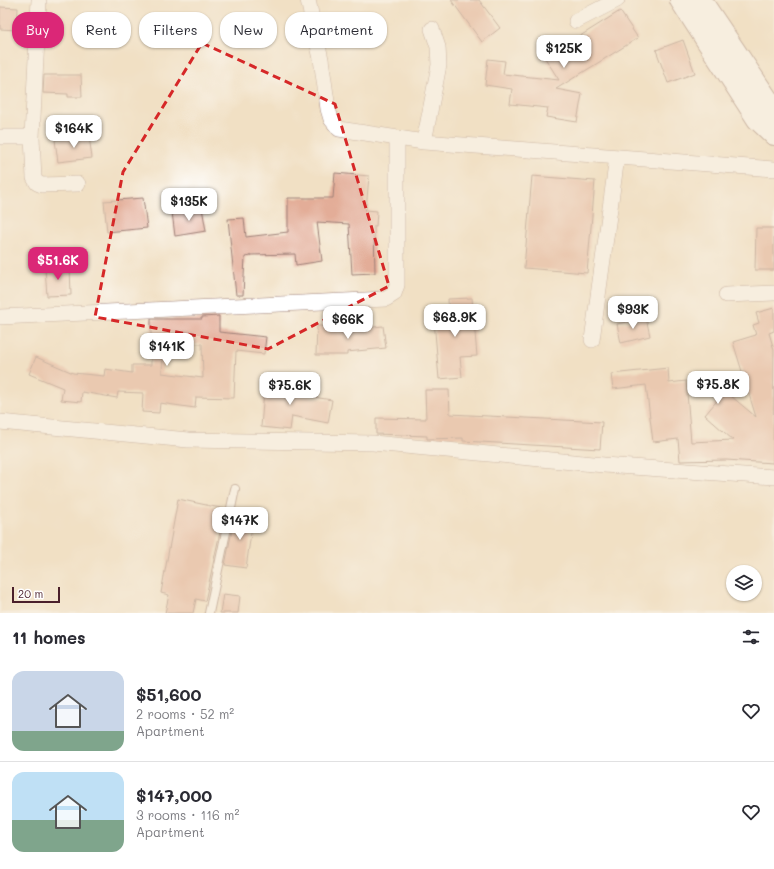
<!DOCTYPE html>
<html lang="en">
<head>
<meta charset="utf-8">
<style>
  :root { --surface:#fff; --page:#f2f2f3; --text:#2b2b33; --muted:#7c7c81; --line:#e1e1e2; --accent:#db2777 }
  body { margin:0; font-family:Mali,sans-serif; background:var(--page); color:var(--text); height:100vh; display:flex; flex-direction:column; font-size:15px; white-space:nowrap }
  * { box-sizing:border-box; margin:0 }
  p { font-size:13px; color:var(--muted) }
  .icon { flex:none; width:22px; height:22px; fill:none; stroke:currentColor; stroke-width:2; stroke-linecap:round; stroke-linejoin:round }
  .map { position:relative; height:613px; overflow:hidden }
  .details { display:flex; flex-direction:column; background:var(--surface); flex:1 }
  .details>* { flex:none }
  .hud { position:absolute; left:12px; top:12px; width:400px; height:36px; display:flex; gap:8px }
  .tools { position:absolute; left:726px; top:565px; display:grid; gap:8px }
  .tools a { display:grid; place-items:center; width:36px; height:36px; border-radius:50%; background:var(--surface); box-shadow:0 1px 3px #0004; font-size:20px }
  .scale { position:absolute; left:12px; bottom:10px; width:48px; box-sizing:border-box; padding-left:4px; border:2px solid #4a1f2b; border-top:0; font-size:11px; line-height:14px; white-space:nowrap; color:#4a1f2b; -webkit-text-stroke:3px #fff; paint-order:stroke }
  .price { position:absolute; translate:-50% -34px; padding:0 9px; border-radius:8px; background:#fff; color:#222; font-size:13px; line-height:26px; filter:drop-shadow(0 1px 2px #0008) }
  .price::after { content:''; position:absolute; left:50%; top:24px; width:12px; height:9px; margin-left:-6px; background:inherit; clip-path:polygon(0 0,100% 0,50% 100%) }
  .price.active { background:var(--accent); color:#fff }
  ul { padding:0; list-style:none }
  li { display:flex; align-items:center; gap:12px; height:100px; padding:0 12px }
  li+li { border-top:1px solid var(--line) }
  li span { display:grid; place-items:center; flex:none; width:112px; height:80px; border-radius:12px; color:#555 }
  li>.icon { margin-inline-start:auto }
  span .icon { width:48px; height:48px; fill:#fffc; stroke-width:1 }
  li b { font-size:17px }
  h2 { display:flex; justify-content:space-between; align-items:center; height:48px; padding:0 12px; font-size:17px }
  .pill { padding:0 14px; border-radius:16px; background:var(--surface); box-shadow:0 1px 3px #0004; font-size:14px; line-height:36px }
  .pill.active { background:var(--accent); color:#fff }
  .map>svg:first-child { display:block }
  .building { fill:#e3ad98; fill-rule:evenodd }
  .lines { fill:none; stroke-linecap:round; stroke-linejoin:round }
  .service-casing { stroke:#9e8078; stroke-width:10 }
  .minor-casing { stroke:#9e8078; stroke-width:16 }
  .secondary-casing { stroke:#9e8078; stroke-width:24 }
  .service { stroke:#fff; stroke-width:8 }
  .minor { stroke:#fff; stroke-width:15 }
  .secondary { stroke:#fff; stroke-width:22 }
  .marked { fill:none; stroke:#d62828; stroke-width:3; stroke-dasharray:8 5; stroke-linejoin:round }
</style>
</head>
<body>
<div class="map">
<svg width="774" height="613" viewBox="0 0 774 613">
  <rect width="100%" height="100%" fill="#fff"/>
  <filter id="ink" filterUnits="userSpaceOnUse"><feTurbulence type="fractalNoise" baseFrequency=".025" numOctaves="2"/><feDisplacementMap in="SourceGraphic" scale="8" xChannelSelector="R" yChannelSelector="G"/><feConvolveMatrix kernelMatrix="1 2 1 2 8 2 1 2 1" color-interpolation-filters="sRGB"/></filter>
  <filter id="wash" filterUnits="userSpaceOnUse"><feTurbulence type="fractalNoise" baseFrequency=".012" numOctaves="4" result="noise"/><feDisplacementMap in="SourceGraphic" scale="16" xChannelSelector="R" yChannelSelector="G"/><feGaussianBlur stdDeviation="0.9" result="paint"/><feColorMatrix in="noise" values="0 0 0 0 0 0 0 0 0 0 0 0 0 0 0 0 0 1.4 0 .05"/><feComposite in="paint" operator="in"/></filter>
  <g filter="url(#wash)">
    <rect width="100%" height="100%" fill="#f1e0c4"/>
    <g id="blocks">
      <path class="building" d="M451,0H479L500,28L482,42Z
        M0,7L18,8L17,30L0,29Z
        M620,11L638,38L556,89L582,94L577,122L546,117L548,108L510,104L512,89L485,85L488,59L505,61L503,74L559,80L545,58Z
        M683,40L695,73L668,83L656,50Z
        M44,75H81L82,97H68V94L43,93Z
        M89,136L92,158L58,162L55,140Z
        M335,173L369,176L366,210L377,211L376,226H374L375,273L352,274L349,224L317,222L322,261L296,265L295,254L250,255V256L245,257L243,295H236L228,219L244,218L246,237L288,232V198H333Z
        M532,176L595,181L587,273L524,268Z
        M143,198L147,228L107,232L104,201Z
        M202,208L206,231L175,236L172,212Z
        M756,228H774V270H755Z
        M70,267L71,295L47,296L45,268Z
        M472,298L477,356L460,357L462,377L439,379L434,320L449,319L448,299Z
        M774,308V331L769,333L774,350L773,463L726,460L680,461L678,439L653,442L646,385L613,389L611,374L668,368L669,383L686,381L691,442L733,440L705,415L725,391L756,417L733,342L756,335L753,325L759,323L756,313Z
        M219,316V332L266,337L264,354L236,351L234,398L196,397L195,408L160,403L159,413L142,412L143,393L118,392L117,398L82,392L81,402L61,400L63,388L29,374L36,357L73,373L104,376L105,369L132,373V365H151V319H202V317ZM202,344L203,378L162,373L163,345Z
        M646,318L650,336L621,343L617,324Z
        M317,326H347V330L383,326L386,348L347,352V355H316Z
        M265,378L289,379L288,393L332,400L328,423L292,416L290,430L261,427Z
        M425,390H449L450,414L602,422L600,449L463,441V438L427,439V436L376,434V418L426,419Z
        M178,499L225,509L205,601L196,599L193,613H165L169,595L161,593Z
        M236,511L251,515L249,526H252L246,568L225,565Z
        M223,594L240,596L238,613H220Z"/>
    </g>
  </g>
  <g filter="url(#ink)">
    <use href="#blocks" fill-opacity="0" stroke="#9e8078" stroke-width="1"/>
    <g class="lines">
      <g class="service-casing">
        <path id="service" d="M209,613L235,489"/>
      </g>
      <g class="minor-casing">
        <path id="minor" d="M39,0L32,137L34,178L37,183L42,185L78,184
          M308,0L321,59L328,109L331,119L339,129L424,142L774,169
          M576,21L617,0
          M0,137H32
          M424,142L439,65L438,47L432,29
          M726,295L774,293
          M0,317L386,299L394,294L397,285V139
          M592,340L617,157
          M0,422L188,440L373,443L604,465L774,477"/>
      </g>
      <g class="secondary-casing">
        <path id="secondary" d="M681,0L758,119L774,134
          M700,0L774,110"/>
      </g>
      <use href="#service" class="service"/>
      <use href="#minor" class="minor"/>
      <use href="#secondary" class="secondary"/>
    </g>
  </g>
  <path d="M0 0H774V613H0ZM202,43L335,104L389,286L268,349L95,317L123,172Z" fill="#f1e0c4" fill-opacity=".55" fill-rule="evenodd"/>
  <path class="marked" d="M202,43L335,104L389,286L268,349L95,317L123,172Z"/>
</svg>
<div class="tools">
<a><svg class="icon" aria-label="layers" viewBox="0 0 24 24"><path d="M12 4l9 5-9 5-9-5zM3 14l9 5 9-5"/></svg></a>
</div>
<div class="scale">20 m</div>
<b class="price" style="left:564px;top:69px">$125K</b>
<b class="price" style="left:74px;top:149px">$164K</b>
<b class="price" style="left:189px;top:222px">$135K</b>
<b class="price active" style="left:58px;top:281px">$51.6K</b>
<b class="price" style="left:633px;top:330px">$93K</b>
<b class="price" style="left:455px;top:338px">$68.9K</b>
<b class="price" style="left:348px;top:340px">$66K</b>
<b class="price" style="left:167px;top:367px">$141K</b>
<b class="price" style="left:718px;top:405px">$75.8K</b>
<b class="price" style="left:290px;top:406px">$75.6K</b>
<b class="price" style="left:240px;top:541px">$147K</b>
<div class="hud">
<a class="pill active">Buy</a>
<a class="pill">Rent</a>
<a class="pill">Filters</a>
<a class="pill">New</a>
<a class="pill">Apartment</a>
</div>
</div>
<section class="details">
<h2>11 homes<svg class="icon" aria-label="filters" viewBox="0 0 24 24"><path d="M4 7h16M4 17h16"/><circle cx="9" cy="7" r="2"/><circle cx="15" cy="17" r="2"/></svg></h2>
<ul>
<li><span style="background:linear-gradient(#c9d6e8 75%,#7fa58c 0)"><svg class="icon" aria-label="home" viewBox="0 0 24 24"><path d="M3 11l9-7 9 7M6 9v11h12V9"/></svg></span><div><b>$51,600</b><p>2 rooms · 52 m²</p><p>Apartment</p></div><svg class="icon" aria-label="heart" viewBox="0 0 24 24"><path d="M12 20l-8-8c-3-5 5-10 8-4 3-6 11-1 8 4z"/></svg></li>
<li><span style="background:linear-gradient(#bfe0f5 60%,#7fa58c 0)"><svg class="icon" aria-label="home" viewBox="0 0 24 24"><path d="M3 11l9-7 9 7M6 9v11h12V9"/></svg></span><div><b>$147,000</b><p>3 rooms · 116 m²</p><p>Apartment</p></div><svg class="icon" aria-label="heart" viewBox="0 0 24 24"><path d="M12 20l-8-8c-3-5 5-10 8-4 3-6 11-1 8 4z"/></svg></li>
</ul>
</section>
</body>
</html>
